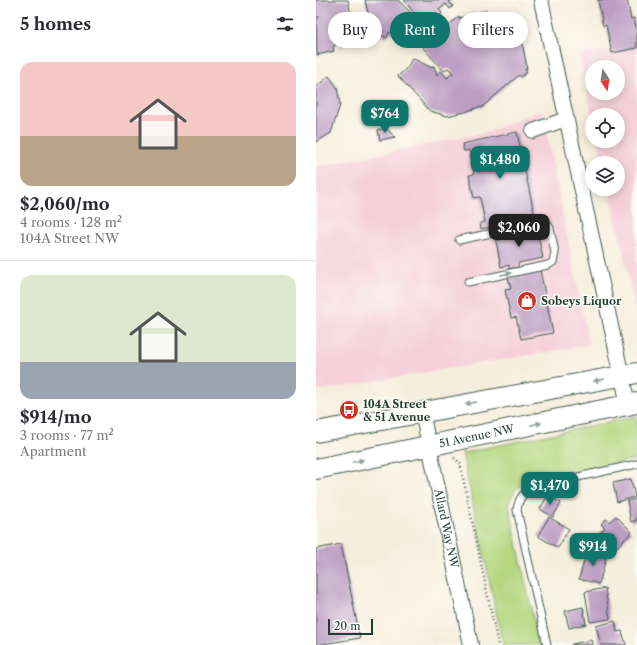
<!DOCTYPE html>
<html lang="en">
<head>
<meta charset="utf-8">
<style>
  :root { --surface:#fff; --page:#f2f2f3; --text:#2b2b33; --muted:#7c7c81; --line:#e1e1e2; --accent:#0f766e }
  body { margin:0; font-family:"Libre Caslon Text",serif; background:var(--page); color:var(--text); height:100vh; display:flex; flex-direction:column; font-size:15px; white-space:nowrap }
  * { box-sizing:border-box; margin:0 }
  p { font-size:13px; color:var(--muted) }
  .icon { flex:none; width:22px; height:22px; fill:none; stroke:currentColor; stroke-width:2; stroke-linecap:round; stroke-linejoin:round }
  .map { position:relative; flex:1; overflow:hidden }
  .sheet { display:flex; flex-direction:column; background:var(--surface); width:316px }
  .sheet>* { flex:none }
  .top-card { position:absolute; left:12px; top:12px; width:249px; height:36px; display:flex; gap:8px }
  .needle { width:26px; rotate:168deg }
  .buttons { position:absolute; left:269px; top:60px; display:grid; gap:8px }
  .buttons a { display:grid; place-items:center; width:40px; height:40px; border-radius:50%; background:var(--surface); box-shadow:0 2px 10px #0003; font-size:20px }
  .scale { position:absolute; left:12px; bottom:10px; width:45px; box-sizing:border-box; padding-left:4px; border:2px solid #1f3d34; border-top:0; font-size:11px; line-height:14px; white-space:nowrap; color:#1f3d34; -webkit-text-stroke:3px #fdfcf7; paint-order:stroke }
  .price { position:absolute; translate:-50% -34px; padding:0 9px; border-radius:8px; background:var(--accent); color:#fff; font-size:13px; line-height:26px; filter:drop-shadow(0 1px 2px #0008) }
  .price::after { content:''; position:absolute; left:50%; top:24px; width:12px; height:9px; margin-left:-6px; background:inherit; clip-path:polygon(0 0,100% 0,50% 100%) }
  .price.current { background:#222; color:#fff }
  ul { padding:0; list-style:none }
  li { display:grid; align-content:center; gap:8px; height:212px; padding:0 20px }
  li+li { border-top:1px solid var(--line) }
  li span { display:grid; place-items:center; height:124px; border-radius:12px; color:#555 }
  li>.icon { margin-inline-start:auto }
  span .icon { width:72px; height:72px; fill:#fffc; stroke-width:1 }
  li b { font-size:17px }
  h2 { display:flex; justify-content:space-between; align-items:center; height:48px; padding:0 20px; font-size:17px }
  .tag { padding:0 14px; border-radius:18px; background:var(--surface); box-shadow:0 2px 10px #0003; font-size:14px; line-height:36px }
  .tag.current { background:var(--accent); color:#fff }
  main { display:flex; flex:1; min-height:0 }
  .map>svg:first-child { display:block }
  .built { fill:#f5cfd9; fill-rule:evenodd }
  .green { fill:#b4d67e; stroke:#6a8a59 }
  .building { fill:#bc9ec3 }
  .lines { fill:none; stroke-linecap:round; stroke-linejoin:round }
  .service-casing { stroke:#3f584d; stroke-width:9 }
  .minor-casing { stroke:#3f584d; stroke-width:16 }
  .secondary-casing { stroke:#3f584d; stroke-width:22 }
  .path { stroke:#3f584d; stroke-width:2.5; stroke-dasharray:1 3; stroke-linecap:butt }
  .service { stroke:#fff; stroke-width:7 }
  .minor { stroke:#fff; stroke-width:14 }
  .secondary { stroke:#fff; stroke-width:20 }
  .oneway { fill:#8f9e9a }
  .labels { text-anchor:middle; stroke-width:3; stroke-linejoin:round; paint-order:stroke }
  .poi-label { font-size:11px; font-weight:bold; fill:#1f3d34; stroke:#fdfcf7; text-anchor:start }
  .street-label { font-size:11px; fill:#1f3d34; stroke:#fdfcf7 }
</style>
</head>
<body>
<main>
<section class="sheet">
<h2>5 homes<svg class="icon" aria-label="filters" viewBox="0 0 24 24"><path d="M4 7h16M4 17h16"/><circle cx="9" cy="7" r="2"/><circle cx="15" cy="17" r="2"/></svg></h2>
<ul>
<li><span style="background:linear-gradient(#f6c9c9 60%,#b9a48a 0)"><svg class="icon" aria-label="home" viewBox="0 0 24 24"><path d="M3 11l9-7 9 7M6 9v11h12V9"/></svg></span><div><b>$2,060/mo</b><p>4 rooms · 128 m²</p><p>104A Street NW</p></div></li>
<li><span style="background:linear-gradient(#dfe7d0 70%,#9aa5b1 0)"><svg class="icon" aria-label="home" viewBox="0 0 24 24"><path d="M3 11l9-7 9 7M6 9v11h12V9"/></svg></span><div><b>$914/mo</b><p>3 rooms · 77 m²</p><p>Apartment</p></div></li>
</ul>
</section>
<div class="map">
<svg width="321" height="645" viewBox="0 0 321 645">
  <rect width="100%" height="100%" fill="#fdfcf7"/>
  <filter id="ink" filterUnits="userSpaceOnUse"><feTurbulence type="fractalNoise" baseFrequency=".025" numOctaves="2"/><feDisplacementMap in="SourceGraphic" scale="8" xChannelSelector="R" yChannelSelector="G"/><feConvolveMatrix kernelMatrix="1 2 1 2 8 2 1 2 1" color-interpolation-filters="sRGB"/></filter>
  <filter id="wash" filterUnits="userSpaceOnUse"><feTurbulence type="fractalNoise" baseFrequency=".012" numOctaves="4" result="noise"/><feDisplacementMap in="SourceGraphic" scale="16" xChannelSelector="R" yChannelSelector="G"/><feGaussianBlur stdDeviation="0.9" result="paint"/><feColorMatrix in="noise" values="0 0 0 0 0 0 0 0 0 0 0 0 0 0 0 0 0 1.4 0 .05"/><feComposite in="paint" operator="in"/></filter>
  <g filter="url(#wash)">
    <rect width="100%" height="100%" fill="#f6eedc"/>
    <path class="built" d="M321,44V316L293,189H302V163H287L282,141H302V115H276L263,55ZM276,67H302V93H276Z
      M226,110L273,345L0,391V167L172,132Z"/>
    <path class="green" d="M321,416V459L212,482C200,487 196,493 193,505L223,645H187L146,453Z"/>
    <g id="blocks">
      <path class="building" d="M0,0H32L36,21L33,27L37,31L28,38L32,42L26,47L22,42L17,47L18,51L1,55L0,21L3,17L0,16Z
        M49,0H82L94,12L98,35L80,39V35L73,32L71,38L65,35L67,30L57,26L58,22L53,17Z
        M88,0H136L133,2L137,6L134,9L130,4L123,10L126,13L124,16L125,17L122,19L119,16L116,19L117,24L110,29Z
        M282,0H311L315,19L318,18L321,33V48L296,53L290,25L287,26Z
        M170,11L193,20L204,32L211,68L209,70L211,72L205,77L203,75L165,108L163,107L149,112L131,116L114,111L82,76L92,67L96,58L116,68L118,66L121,75L125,71L131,78L137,73L132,68L128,71L107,48L143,16V18L154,16V14Z
        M13,76L21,87L24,105L15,133L0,142V87Z
        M70,128L79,137L64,140L62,130Z
        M201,132L219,218L165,229L164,223L169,222L164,197L158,198L153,175L158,174L153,150L148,151L146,144Z
        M221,230L227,258L202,263V267L193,269V265L185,267L180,241L187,239L186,234L201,231L202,234Z
        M224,270L237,333L205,339L200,317L195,318L189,290L195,289L192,277Z
        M315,479L319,497L301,502L297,483Z
        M232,495L245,503L237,517L224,509Z
        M321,499V520L315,522L311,501Z
        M300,516L316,532L296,552L280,536L289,528L285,524L290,519L293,522Z
        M233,517L253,529L242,548L222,536Z
        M25,544L44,638L0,645V549Z
        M271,550L291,555L283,584L263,579Z
        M289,588L294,619L274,622L269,592Z
        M267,607L270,624L253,628L249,611Z
        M299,621L301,632L306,631L310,645H285L280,626Z
        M276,640L277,645H256V644Z"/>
    </g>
  </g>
  <g filter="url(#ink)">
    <use href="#blocks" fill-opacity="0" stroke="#3f584d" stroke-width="1"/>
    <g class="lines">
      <g class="service-casing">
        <path id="service" d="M143,240L224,223L232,225L234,228L239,253L237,262L232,265L152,282
          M231,645L201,510C203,496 208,492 221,486L321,464"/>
      </g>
      <g class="minor-casing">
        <g id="minor">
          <path d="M225,0L312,405"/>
          <path d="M217,131L250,119"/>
          <path id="s1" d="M106,412L155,645"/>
        </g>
      </g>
      <g class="secondary-casing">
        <g id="secondary">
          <path d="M0,432L321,373"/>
          <path id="s2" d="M0,469L321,403"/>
        </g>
      </g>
      <path class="path" d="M138,458L144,463L182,645"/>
      <use href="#service" class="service"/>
      <use href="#minor" class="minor"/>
      <use href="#secondary" class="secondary"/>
    </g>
    <defs><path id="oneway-solid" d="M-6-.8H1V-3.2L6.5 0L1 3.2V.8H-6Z"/></defs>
    <g class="oneway">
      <use href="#oneway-solid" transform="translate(190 274) rotate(-12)"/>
      <use href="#oneway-solid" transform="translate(283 380) rotate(170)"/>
      <use href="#oneway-solid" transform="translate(155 403) rotate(170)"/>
      <use href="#oneway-solid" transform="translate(220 424) rotate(-12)"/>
      <use href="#oneway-solid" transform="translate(42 461) rotate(-12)"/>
    </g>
  </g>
  <defs>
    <g id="shop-disc" transform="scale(1)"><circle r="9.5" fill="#c8321e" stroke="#fdfcf7"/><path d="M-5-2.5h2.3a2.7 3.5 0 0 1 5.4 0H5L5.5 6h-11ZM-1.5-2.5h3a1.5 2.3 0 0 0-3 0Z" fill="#fff"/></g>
    <g id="bus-disc" transform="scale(1)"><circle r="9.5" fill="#c8321e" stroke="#fdfcf7"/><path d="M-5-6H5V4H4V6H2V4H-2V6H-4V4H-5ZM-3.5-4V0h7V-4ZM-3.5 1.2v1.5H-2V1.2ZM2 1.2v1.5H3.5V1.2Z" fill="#fff"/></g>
  </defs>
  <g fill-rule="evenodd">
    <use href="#shop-disc" x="211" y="301"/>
    <use href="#bus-disc" x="33" y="410"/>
  </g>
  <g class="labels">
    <g class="poi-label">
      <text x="225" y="305">Sobeys Liquor</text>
      <text x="47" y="408">104A Street<tspan x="47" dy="13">&amp; 51 Avenue</tspan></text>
    </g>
    <g class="street-label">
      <text dy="4" stroke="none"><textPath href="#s2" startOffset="164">51 Avenue NW</textPath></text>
      <text dy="4" stroke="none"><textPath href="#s1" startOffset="119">Allard Way NW</textPath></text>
    </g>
  </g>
</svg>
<div class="buttons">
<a><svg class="needle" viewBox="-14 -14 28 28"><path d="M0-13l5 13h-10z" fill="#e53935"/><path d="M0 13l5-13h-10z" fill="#7c7c81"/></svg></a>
<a><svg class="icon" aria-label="locate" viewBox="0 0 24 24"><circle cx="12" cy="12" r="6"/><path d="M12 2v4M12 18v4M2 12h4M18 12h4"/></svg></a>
<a><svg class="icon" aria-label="layers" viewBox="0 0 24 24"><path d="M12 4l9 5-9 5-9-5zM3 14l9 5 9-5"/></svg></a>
</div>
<div class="scale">20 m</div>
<b class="price" style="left:69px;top:134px">$764</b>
<b class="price" style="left:184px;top:180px">$1,480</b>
<b class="price current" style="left:203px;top:248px">$2,060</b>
<b class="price" style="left:234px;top:506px">$1,470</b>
<b class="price" style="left:277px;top:567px">$914</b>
<div class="top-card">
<a class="tag">Buy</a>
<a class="tag current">Rent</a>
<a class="tag">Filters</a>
</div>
</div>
</main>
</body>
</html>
